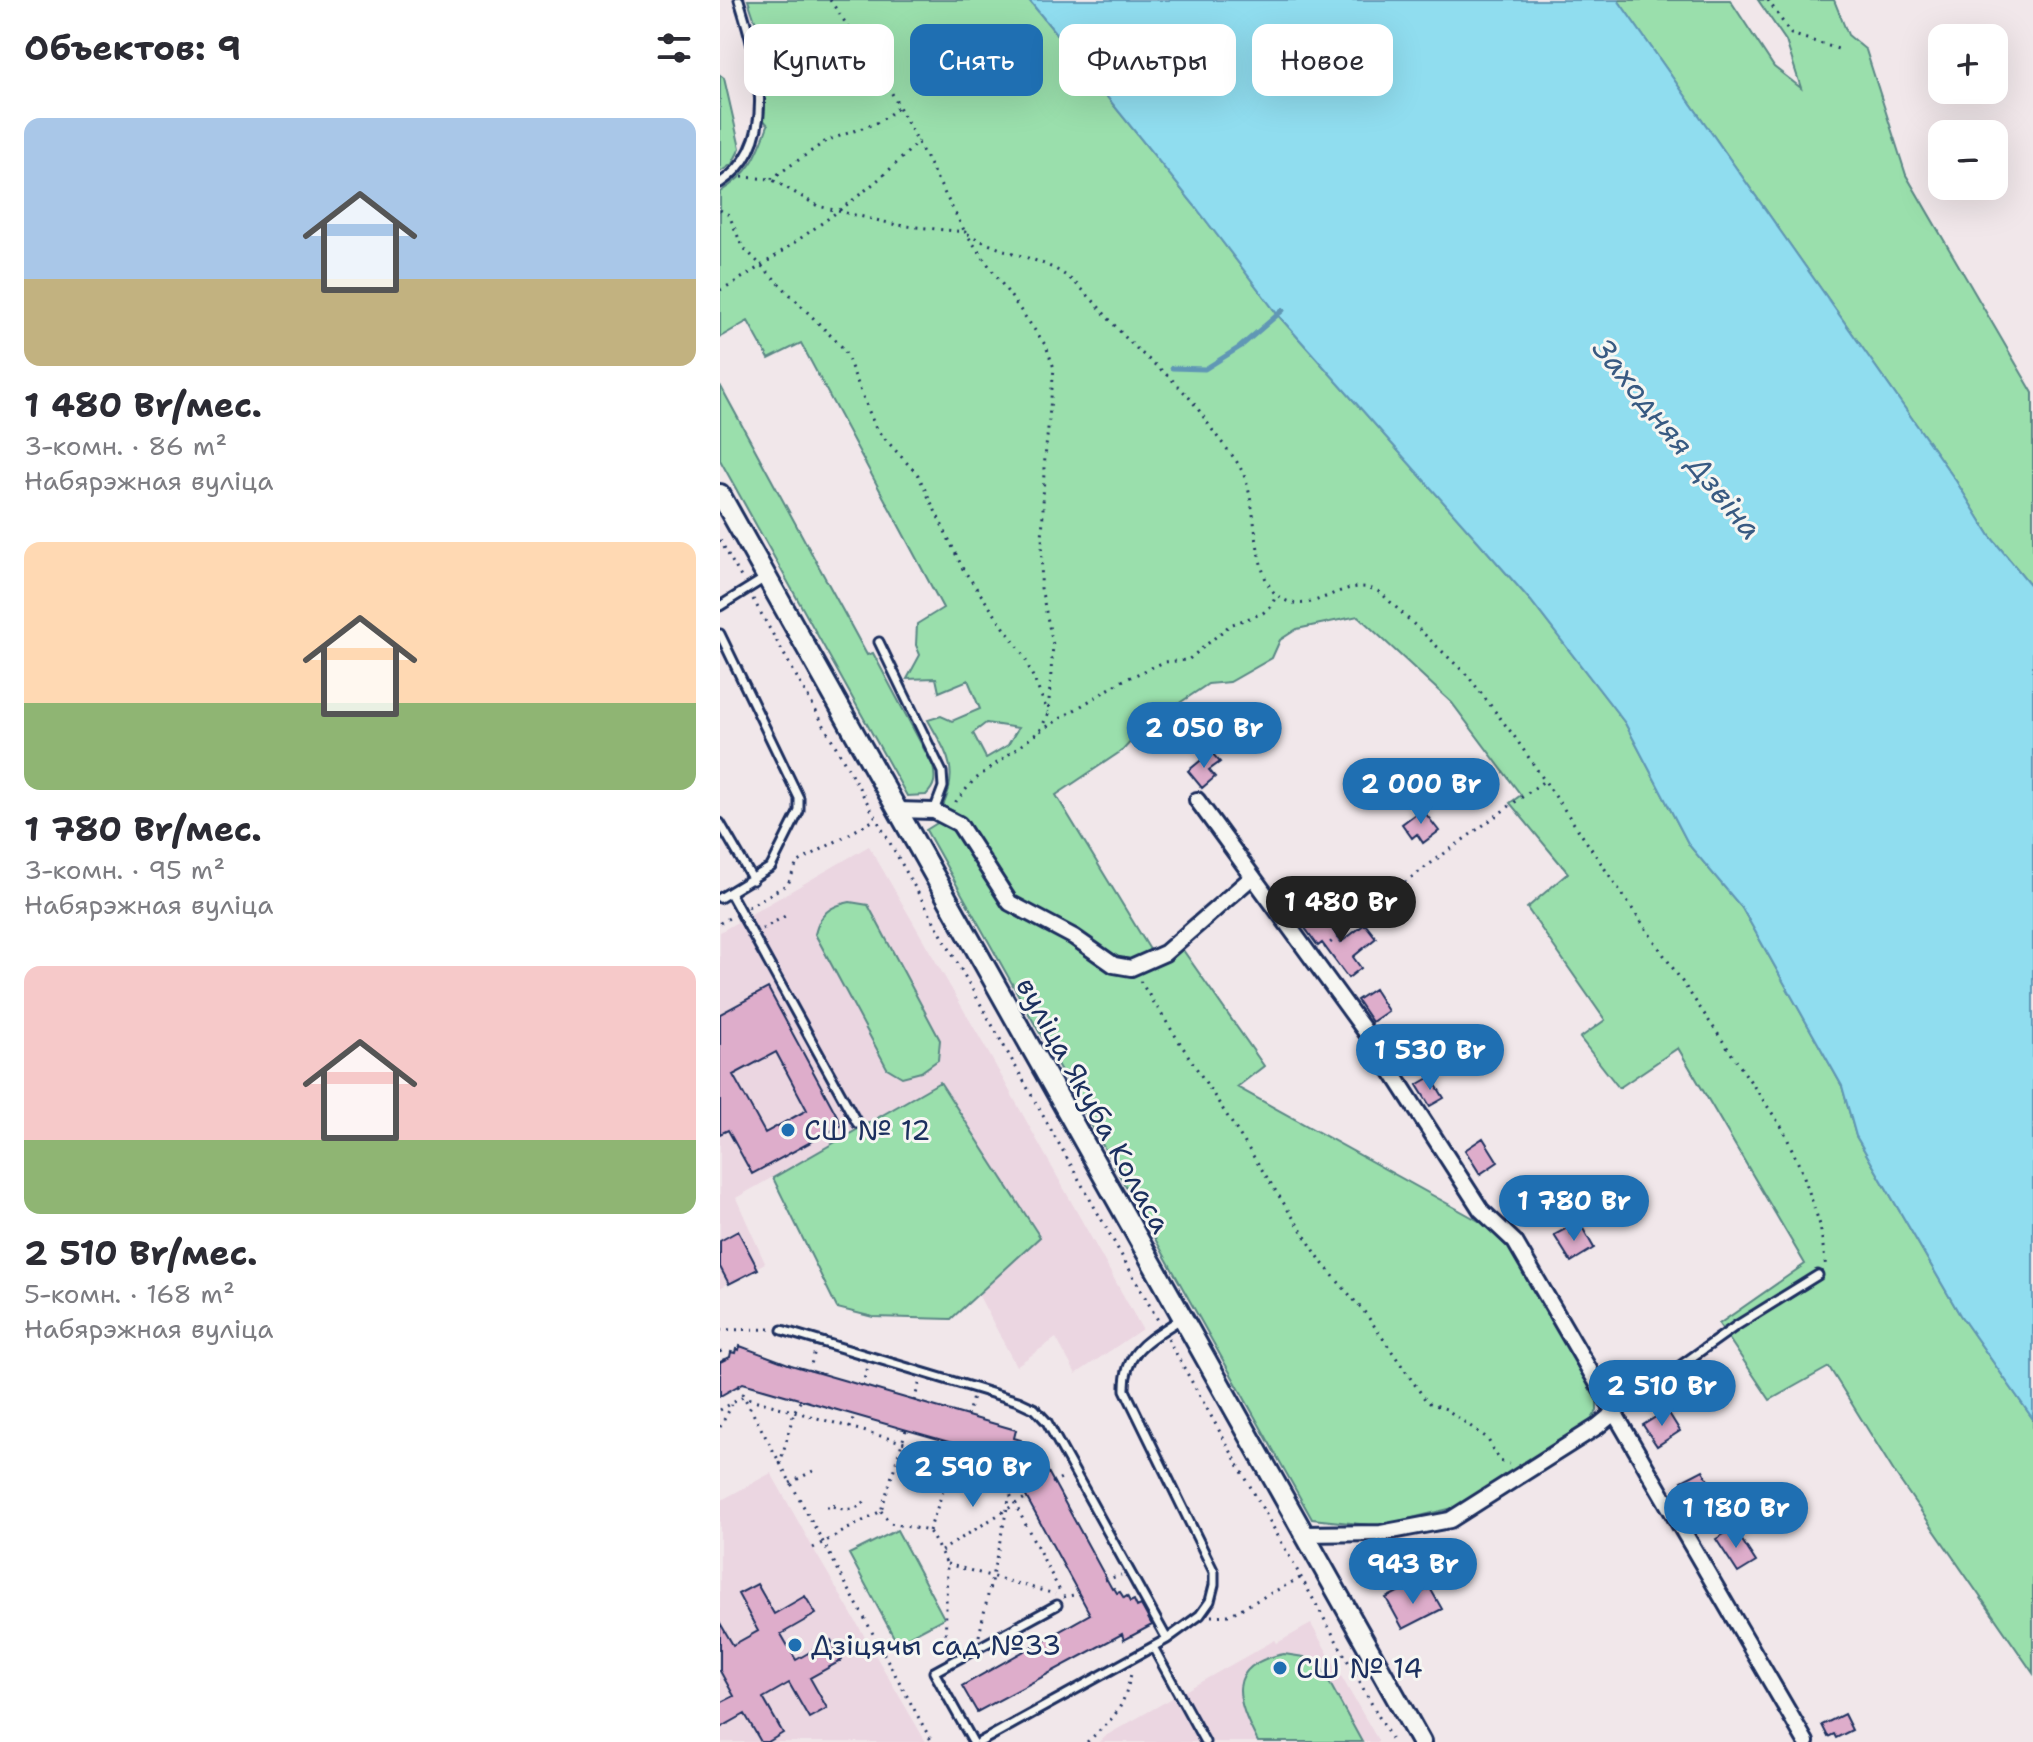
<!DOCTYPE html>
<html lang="ru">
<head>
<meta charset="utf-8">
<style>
  :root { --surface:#fff; --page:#f2f2f3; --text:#2b2b33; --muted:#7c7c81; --accent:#1f6fb2 }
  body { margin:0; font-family:"Shantell Sans",sans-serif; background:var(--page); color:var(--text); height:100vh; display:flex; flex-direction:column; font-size:30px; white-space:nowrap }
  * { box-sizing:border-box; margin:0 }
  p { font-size:26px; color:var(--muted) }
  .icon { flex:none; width:44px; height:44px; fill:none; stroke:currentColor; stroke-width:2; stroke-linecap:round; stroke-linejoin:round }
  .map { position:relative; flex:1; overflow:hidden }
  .side { display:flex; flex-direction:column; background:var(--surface); width:720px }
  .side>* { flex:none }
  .banner { position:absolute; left:24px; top:24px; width:760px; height:72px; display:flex; gap:16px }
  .buttons { position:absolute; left:1208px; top:24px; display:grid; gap:16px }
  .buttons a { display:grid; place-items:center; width:80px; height:80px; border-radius:16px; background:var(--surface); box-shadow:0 8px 32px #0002; font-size:40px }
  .price { position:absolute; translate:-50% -68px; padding:0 18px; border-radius:28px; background:var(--accent); color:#fff; font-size:26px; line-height:52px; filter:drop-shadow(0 2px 4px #0008) }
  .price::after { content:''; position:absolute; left:50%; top:48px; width:24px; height:18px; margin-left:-12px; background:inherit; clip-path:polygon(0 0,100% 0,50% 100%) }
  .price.selected { background:#222; color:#fff }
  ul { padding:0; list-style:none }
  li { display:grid; align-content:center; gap:16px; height:424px; padding:0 24px }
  li span { display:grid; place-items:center; height:248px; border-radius:16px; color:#555 }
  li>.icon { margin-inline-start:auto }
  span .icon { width:144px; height:144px; fill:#fffc; stroke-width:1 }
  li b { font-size:34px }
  h2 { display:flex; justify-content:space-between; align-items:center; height:96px; padding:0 24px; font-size:34px }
  .chip { padding:0 28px; border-radius:16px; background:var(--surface); box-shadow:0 8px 32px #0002; font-size:28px; line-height:72px }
  .chip.selected { background:var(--accent); color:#fff }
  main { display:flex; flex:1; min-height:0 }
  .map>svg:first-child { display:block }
  .built { fill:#ebd6e1 }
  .green { fill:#9adfac; stroke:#5a8785; stroke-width:2; fill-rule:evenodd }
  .water { fill:#90ddef; stroke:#6197b5; stroke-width:2 }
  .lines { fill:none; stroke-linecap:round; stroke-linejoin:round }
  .stream { stroke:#6197b5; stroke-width:5 }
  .building { fill:#deadcb; stroke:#1b2f5e; stroke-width:2; fill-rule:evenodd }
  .service-casing { stroke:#1b2f5e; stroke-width:13 }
  .minor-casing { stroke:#1b2f5e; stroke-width:20 }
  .tertiary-casing { stroke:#1b2f5e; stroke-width:24 }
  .path { stroke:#1b2f5e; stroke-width:3; stroke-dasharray:2 6; stroke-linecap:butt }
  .service { stroke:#f6f6f2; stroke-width:7 }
  .minor { stroke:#f6f6f2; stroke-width:14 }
  .tertiary { stroke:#f6f6f2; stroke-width:18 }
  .poi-dot { fill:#1f6fb2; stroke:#f6f6f2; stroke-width:3 }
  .labels { text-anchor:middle; stroke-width:6; stroke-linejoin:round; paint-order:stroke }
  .street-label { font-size:28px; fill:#1b2f5e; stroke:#f6f6f2 }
  .poi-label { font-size:28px; fill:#1b2f5e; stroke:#f6f6f2; text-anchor:start }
  .water-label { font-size:30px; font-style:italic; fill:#385a82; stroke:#f6f6f2 }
</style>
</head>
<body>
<main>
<section class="side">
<h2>Объектов: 9<svg class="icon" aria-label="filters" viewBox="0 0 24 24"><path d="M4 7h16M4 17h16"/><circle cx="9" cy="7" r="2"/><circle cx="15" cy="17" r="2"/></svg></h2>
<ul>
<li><span style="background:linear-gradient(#a9c7e8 65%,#c2b280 0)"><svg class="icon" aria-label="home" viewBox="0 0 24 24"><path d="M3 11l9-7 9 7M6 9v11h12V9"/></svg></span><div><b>1 480 Br/мес.</b><p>3-комн. · 86 m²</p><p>Набярэжная вуліца</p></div></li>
<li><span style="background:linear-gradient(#ffd9b3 65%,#8fb573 0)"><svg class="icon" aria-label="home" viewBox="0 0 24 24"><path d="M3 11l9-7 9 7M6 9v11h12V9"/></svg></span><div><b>1 780 Br/мес.</b><p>3-комн. · 95 m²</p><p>Набярэжная вуліца</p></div></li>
<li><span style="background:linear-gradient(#f6c9c9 70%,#8fb573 0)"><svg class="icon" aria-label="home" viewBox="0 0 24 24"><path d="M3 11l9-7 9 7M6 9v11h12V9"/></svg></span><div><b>2 510 Br/мес.</b><p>5-комн. · 168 m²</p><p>Набярэжная вуліца</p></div></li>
</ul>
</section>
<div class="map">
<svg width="1313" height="1742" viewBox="0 0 1313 1742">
  <rect width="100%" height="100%" fill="#f1e7ea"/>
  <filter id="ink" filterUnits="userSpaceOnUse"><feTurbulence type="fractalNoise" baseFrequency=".0125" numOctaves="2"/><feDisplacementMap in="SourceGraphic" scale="16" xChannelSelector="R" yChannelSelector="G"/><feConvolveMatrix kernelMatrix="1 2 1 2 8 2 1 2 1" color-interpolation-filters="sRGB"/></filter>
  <g filter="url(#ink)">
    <path class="built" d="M149,846L268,1052L422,1329L356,1374L336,1338L296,1366L258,1294L320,1236L220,1082L16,1198L45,1263L0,1288V932Z
      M51,1473L93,1548L206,1742H0V1501Z
      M591,1624L659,1742H380L387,1735L555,1640L557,1643Z"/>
    <path class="green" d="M28,0H309L475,206L558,315L811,601L905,723L969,845L1022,908L1122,1086L1136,1136L1240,1315L1313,1419V1673L1176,1475L1109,1367L1050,1400L999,1324L1085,1264L958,1048L899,1088L860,1038L885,1020L807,908L848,873L790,803L801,795L732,703L638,616L577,629L560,640L552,658L510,682L488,684L425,726L403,750L336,795L432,953L456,940L544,1066L517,1087L766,1225L795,1254L877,1399V1411L871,1420L737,1507L659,1526L592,1519L206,830L235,812L223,806C240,768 226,753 208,720L221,716L232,721L260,709L248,680L219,692L216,678L187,679L200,655L196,645L197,624L223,608L81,343L49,359L28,321L0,337V192C30,173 37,157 48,125L37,112L35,89L46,75L42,42ZM266,723L298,728L288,745L266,758L253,733Z
      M898,0H1010L1054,67L1081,88L1066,41L1038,0H1114L1128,35L1146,50L1186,175L1313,393V588L1270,536L1236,481Z
      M0,75L4,78L20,148L12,164L0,172Z
      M0,385L147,655L153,653L213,766C216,779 215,786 206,795L187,796L0,460Z
      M130,902L148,905L220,1040L218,1060L201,1072L182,1077L167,1068L95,934C100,914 109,906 130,902Z
      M220,1082L320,1237L231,1319L153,1317L117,1308L53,1178Z
      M177,1530L224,1618L177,1643L129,1554Z
      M564,1654L584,1657L602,1669L642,1742H538C516,1700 504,1665 564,1654Z"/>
    <path class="water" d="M309,0H898L1236,481L1270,536L1313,588V1419L1240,1315L1136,1136L1122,1086L1022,908L969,845L905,723L811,601L558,315L475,206Z"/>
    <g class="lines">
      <path class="stream" d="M452,368L485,369L520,347L563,310"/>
    </g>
    <path class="building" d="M491,752L500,762L489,770L495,777L482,788L468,771Z
      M702,809L719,831L703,843L697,834L692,838L682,824Z
      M603,916L621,942L645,924L656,938L633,957L641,968L628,978L602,943L598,946L585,928Z
      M48,988L122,1125L32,1174L8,1130L0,1134V1014ZM56,1052L87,1110L45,1133L13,1075Z
      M654,989L668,1011L652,1022L637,1000Z
      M711,1077L724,1098L710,1106L697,1085Z
      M763,1138L778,1162L760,1174L745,1150Z
      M862,1227L874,1248L851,1262L834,1235L847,1228L851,1234Z
      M18,1231L38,1269L9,1284L0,1267V1241Z
      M20,1346L71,1365L296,1430L294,1438L301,1440L305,1447L311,1444L320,1457L392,1589L394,1588L397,1593L400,1592L404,1598L407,1596L410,1602L414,1600L417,1607L421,1605L432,1625L404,1640L402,1634L257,1712L242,1686L370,1614L285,1458L23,1383L0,1396V1362L10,1357L11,1352L15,1353L16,1349L19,1350Z
      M947,1410L960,1431L937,1446L923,1425Z
      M983,1470L992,1487L971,1498L962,1481Z
      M1014,1528L1036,1562L1018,1573L996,1539Z
      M37,1584L54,1614L85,1596L96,1614L61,1634L76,1660L111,1640L122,1660L90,1678L107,1708L89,1718L69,1683L43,1698L63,1733L48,1742H41L25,1714L0,1728V1703L14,1696L0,1671V1623L13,1645L38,1631L18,1594Z
      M691,1585L696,1595L710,1588L722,1609L683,1629L666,1598Z
      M1124,1714L1132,1730L1116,1738L1114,1734L1108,1737L1102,1725Z"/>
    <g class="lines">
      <g class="service-casing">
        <path id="service" d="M0,183C62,143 37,58 19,0
          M0,606L45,578
          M0,634L79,798V811L51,867L0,898
          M159,642L222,772L223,787L214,811
          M0,823L33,880
          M10,893L137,1123
          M62,1330L298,1401L315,1409L327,1422L447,1639
          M895,1412L1016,1326L1098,1275
          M433,1647L485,1742
          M253,1742L214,1672L337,1605
          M260,1742L447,1639L480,1615L490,1601L494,1585V1572L405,1390C404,1349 431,1339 462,1318"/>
      </g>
      <g class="minor-casing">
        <path id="minor" d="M477,800L653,1042L761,1210L795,1242L1086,1742
          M177,810L214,811L239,824L290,903L354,937L394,965L411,968L445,953L531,878
          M583,1534L661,1533L730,1520L878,1426L895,1412"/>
      </g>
      <g class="tertiary-casing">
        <path id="tertiary" d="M0,494L701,1742"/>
      </g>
      <path class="path" d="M110,0L167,84L245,232C275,251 305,254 335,269C365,285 385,317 409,341C426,359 447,373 463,391C476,404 485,420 496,435C504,446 515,457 521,469C539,501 531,576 558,596C593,622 624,570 661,593L748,676L794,736L1063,1129L1083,1174L1100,1225L1106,1268
        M1048,0L1071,34L1118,49
        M22,177L51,179L98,206L118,211L177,225L245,232L326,346L334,368L324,468L321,588L333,645L328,714L320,731L253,781L234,804
        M51,179L106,141L159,122L179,107
        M0,210L9,215L22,246L124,349L156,429L198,475L243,569L304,656L328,712
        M0,290C32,274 59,253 88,233C127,205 166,177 198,141
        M0,540L22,579
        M33,599L439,1322
        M320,731L402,681L444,662L468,660L510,625L543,613L552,605L556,595
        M28,907L68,884L77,863L156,819
        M0,923L11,917
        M42,929L67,915
        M604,948L670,893L824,781
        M420,981L603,1264L646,1314L707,1402L726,1409L767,1438L780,1461L789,1464
        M0,1330L50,1329
        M448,1339L673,1742
        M0,1351L4,1360
        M89,1371L95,1351
        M18,1386L212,1742
        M142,1386L148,1367
        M194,1401L200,1381
        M0,1410L23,1397L277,1469L341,1593
        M247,1416L253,1397
        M0,1427L12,1405
        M130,1428L134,1415
        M60,1464L74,1412L81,1400
        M70,1483L93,1471
        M332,1483L343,1477
        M113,1506C125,1511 136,1511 145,1501
        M107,1507H113L114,1501
        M161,1511L170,1523L209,1531L227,1564L225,1652
        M209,1531L239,1445
        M93,1548L161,1511L186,1430
        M221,1551L305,1498
        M227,1564L335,1594
        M385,1580L401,1575
        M343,1597L359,1594
        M491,1616L509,1615L582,1577
        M259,1636L290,1495
        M367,1742C399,1713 402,1711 412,1670"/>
      <use href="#service" class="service"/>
      <use href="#minor" class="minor"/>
      <use href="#tertiary" class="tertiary"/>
    </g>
  </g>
  <g class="poi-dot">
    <circle cx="68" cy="1130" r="8"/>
    <circle cx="75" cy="1645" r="8"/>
    <circle cx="560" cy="1668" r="8"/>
  </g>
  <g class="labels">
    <g class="street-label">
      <text transform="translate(374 1105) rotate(61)" y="10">вуліца Якуба Коласа</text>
    </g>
    <g class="poi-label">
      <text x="84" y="1140">СШ № 12</text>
      <text x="91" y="1655">Дзіцячы сад №33</text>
      <text x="576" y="1678">СШ № 14</text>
    </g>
    <g class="water-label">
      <text transform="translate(957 439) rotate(51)" y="10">Заходняя Дзвіна</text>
    </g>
  </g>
</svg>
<div class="buttons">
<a>+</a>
<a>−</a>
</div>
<b class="price" style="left:484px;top:770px">2 050 Br</b>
<b class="price" style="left:701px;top:826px">2 000 Br</b>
<b class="price selected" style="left:621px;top:944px">1 480 Br</b>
<b class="price" style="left:710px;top:1092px">1 530 Br</b>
<b class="price" style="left:854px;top:1243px">1 780 Br</b>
<b class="price" style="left:942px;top:1428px">2 510 Br</b>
<b class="price" style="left:253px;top:1509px">2 590 Br</b>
<b class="price" style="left:1016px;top:1550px">1 180 Br</b>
<b class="price" style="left:693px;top:1606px">943 Br</b>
<div class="banner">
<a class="chip">Купить</a>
<a class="chip selected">Снять</a>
<a class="chip">Фильтры</a>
<a class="chip">Новое</a>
</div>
</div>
</main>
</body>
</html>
